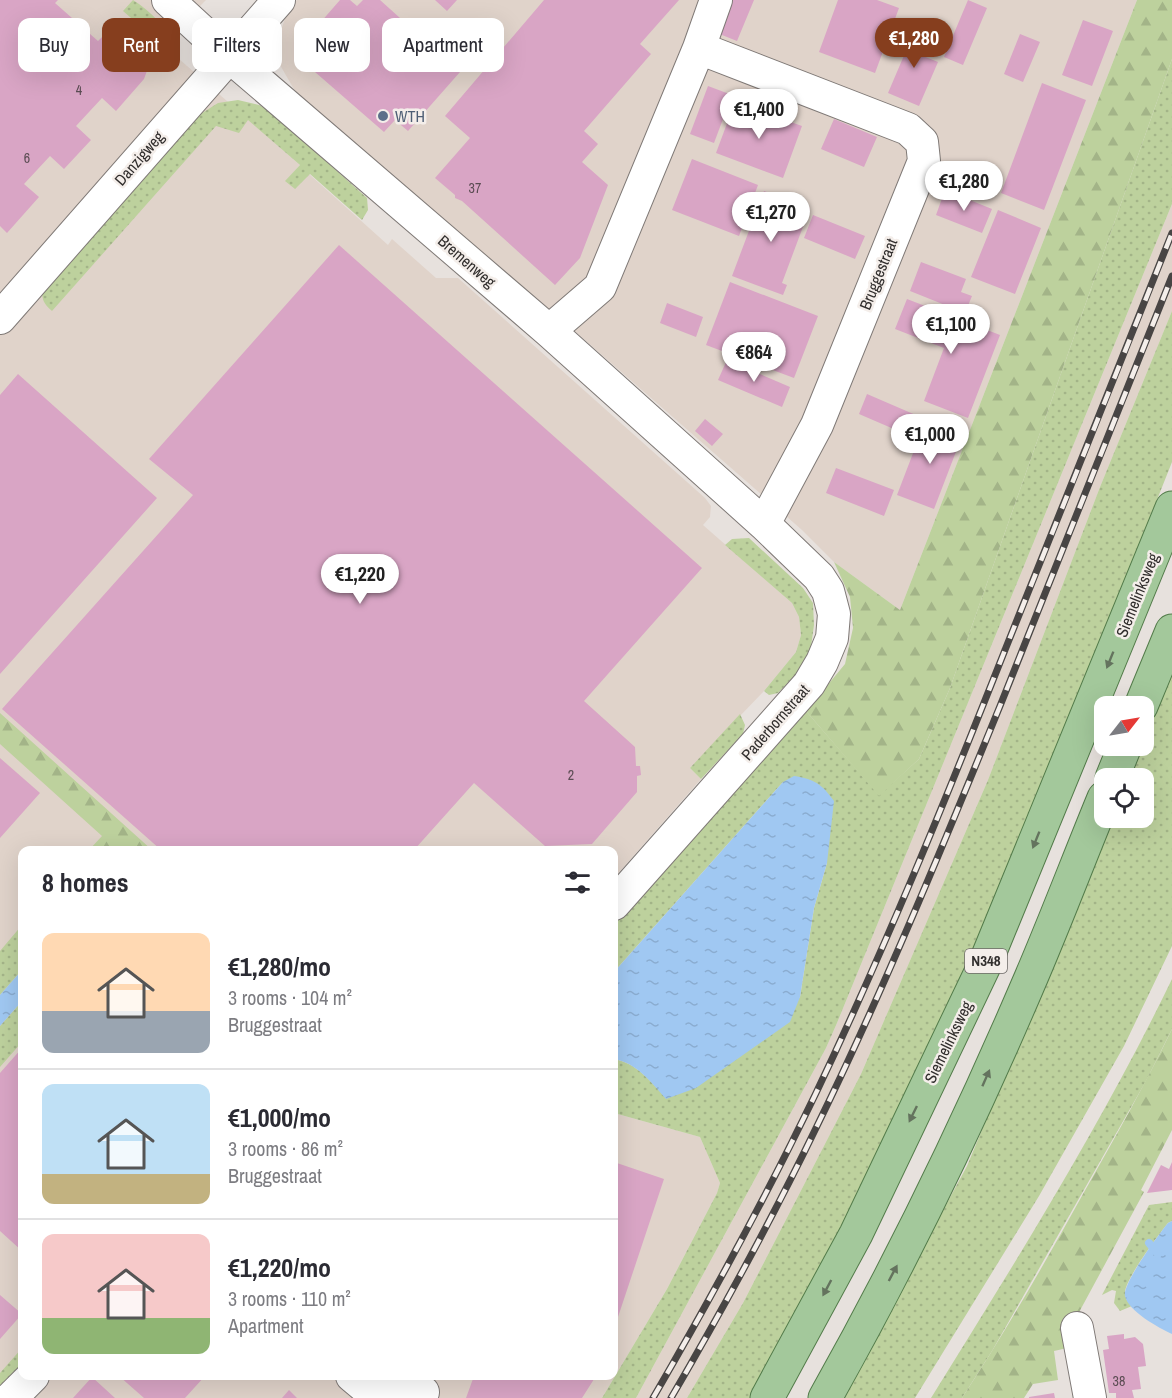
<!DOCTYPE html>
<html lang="en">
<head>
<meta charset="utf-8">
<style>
  :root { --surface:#fff; --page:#f7f7f7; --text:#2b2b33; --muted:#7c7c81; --line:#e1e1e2; --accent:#863e1e }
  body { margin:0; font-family:"Archivo Narrow",sans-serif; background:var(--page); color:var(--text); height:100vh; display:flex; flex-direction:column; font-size:22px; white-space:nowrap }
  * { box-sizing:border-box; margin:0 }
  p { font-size:20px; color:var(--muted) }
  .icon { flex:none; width:33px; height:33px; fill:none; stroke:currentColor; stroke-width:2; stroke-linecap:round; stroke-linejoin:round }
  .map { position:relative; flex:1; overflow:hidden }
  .panel { position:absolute; left:18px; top:846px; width:600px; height:534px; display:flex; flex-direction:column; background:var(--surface); border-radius:12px; box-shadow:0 6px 24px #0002 }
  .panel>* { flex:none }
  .banner { position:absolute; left:18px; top:18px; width:600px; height:54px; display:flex; gap:12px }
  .needle { width:39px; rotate:59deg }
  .tools { position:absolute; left:1094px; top:696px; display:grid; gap:12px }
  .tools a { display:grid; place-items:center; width:60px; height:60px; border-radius:12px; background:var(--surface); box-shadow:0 6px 24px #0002; font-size:30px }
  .price { position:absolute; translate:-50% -51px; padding:0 14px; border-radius:21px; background:#fff; color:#222; font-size:20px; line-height:39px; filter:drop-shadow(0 2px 3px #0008) }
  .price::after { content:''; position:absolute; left:50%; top:36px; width:18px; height:14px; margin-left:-9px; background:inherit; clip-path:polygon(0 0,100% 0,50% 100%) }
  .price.on { background:var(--accent); color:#fff }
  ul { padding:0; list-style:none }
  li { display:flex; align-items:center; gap:18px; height:150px; padding:0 24px }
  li+li { border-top:2px solid var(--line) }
  li span { display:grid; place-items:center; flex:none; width:168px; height:120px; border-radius:12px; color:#555 }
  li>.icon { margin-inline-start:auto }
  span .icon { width:72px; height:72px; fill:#fffc; stroke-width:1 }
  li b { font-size:26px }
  h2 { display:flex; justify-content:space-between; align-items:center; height:72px; padding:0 24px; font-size:26px }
  .pill { padding:0 21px; border-radius:12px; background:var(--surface); box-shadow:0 6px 24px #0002; font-size:21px; line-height:54px }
  .pill.on { background:var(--accent); color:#fff }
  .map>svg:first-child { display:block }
  .built { fill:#e0d3ca }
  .green { fill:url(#green-dots) }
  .forest { fill:url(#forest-firs) }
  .water { fill:url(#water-ripples) }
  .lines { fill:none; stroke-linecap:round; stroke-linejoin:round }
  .stream { stroke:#a0c8f2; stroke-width:8 }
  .building { fill:#d9a5c5 }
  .minor-casing { stroke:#7f7976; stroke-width:34 }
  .major-casing { stroke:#537b4a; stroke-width:35 }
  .minor { stroke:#fff; stroke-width:32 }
  .major { stroke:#a3c89b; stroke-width:33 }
  .rail-casing { stroke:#484544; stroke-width:7 }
  .rail { stroke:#f4eeea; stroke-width:4.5; stroke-dasharray:14; stroke-linecap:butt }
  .oneway { fill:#64735e }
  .service-dot { fill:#5c6f8a; stroke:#f4eeea; stroke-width:2 }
  .labels { text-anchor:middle; stroke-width:5; stroke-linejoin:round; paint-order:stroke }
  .number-label { font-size:14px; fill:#5b4c53 }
  .shield { fill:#f4eeea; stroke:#6c6866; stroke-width:1.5 }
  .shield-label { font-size:15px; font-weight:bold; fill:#312e2d }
  .service-label { font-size:16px; fill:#4e5e75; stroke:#f4eeea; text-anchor:start }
  .street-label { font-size:16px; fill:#312e2d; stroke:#f4eeea }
</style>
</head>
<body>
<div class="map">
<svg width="1172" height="1398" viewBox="0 0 1172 1398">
  <defs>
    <pattern id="green-dots" width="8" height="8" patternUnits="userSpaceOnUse" patternTransform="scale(1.5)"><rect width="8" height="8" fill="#bdd19d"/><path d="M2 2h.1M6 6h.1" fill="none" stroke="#a3b488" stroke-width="1.8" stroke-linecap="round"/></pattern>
    <pattern id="forest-firs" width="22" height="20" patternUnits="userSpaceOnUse" patternTransform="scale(1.5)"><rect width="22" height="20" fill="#bdd19d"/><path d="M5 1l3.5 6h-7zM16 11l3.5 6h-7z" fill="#a3b488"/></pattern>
    <pattern id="water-ripples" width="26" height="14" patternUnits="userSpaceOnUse" patternTransform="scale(1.5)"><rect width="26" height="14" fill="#a0c8f2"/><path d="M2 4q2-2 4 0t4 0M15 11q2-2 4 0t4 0" fill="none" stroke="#8aacd0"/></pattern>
  </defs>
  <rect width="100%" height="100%" fill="#e7e1dd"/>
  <path class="built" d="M0,0H206L162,44L300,165L286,181L309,174L388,245L392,239L436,278H458L705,498L711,506L710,517L703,525L792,603L799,617L801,635L796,652L764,691L690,768L701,779L614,878V850H22V1376H614V1113L700,1137L720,1183L717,1193L667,1289L602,1398H0Z
    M297,0H1137L900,610L834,562L802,530L547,307L533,303L295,91L276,58L280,33L288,10Z
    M1172,204V311L1100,487L988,780L861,1074L743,1303L687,1398H636L826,1048L837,1023Z"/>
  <path class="green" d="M133,0C151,11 169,30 178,50L167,61L161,44L123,11Z
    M1172,59V204L837,1023L826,1048L636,1398H602L667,1289L717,1193L720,1183L700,1137L614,1113V1059C637,1063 651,1082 667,1098L800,997L814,908L827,863L783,782L614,972V925L806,711L879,795L919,759L950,688Z
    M238,100L259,105L271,112L367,198L368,210L362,220L310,174L295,189L285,181L300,165L248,120L239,133L216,126L52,311C43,303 42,300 42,288L199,115L218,103Z
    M1172,311V462L1067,727L969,964L868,1180L751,1398H687L743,1303L861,1074L988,780L1100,487Z
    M749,538L803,588L813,603L814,625L810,654L798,672L778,693L769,695L764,691L796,652L801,635L799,617L792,603L725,545L732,539Z
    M1172,672V946L1124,1046L1039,1196L915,1398H842L967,1166L1112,818H1143V778H1128Z
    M740,714L745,725L743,734L701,779L690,768Z
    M22,925V970L0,995V951Z
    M1172,979V1029L1146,1081L992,1351L962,1398H931C1016,1261 1102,1124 1172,979Z
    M22,1001V1042L0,1067V1026Z
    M1172,1202V1221L1168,1223C1159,1234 1124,1281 1125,1293C1125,1298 1128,1302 1132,1306L1120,1311L1114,1303L1116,1291L1112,1290L1102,1295L1149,1205Z
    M22,1348V1369L0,1394V1373Z"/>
  <path class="forest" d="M1137,0H1172V59L950,688L919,759L879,796L806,711L845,664L853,628L850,597L834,562L900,610Z
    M0,713L152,850H89L102,836L0,744Z
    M1172,1029V1130L1141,1190L1144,1192L1070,1329L1072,1347L1054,1351L1058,1380L1033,1384L1024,1398H962C1005,1332 1045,1263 1083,1194C1114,1139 1145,1085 1172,1029Z"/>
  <path class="water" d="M794,776C814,779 822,784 834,801L827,863L814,908L800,997L790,1022L696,1088L666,1099C651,1082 637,1063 614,1059V972L783,782Z
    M22,970V1001L0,1026V995Z
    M1172,1221V1334C1159,1328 1128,1311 1125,1296C1122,1284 1159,1234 1168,1223Z"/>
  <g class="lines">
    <path class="stream" d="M1149,1243L1158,1254"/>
  </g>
  <path class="building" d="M0,0H58L55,3L98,41L112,27L144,57L148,68L144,79L116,111L102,98L76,126L91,140L64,169L50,156L24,184L39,197L7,233L0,226Z
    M340,0H350L357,6L363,0H380L460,72L408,131L395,120L384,132L315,72L307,59L306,45L313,31Z
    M435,0H457L447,11Z
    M544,0H679L640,44L651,54L584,131L598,144L582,162L608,185L580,258L555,285L462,201L455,198V195L435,178L470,138L445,116Z
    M730,0H754L737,41L717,33Z
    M838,0H877L899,8L875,73L819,52Z
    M968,0L987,8L963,65L944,57Z
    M1083,20L1113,31L1092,86L1062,75Z
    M917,25L933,31L923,56L938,62L919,106L888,93Z
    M1020,34L1040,42L1023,82L1004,74Z
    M1042,83L1086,100L1044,210L1001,193Z
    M708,86L732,95L714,143L690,134Z
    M735,102L802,126L783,178L716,153Z
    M834,119L877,137L864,167L821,149Z
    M692,159L758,185L739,236L672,210Z
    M945,190L992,209L982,233L936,215Z
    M764,191L810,208L782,283L787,285L783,295L732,276Z
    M998,210L1041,228L1015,294L971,277Z
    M813,215L865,236L855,259L804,238Z
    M339,245L702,568L584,701L635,747L636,766H640L641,775L637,776V792L592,844L545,846L474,783L414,850H161L2,709L193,495L149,459Z
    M921,262L966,279L961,292L972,296L965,313L910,291Z
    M730,282L818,316L794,378L706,345Z
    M907,299L1000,335L968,418L924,401L944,348L895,329Z
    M667,303L703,317L696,337L660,323Z
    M727,360L790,387L782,407L718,380Z
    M18,374L157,498L0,674V395Z
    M867,394L918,416L910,436L859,414Z
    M705,419L723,434L712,446L695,431Z
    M925,422L962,436L934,509L897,495Z
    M836,468L894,490L884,516L826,493Z
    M0,758L40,793L0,838Z
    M22,1048V1251L0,1231V1073Z
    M614,1162L664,1179L614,1329Z
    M1172,1162V1190L1147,1193L1161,1165L1169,1169Z
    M0,1295L22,1314L0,1339Z
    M1124,1334V1339L1135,1337L1143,1344L1146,1366L1138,1367L1141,1389L1132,1390L1134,1398H1116V1393H1109L1103,1350L1109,1349L1107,1336Z
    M119,1376H205L185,1398H144Z
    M474,1376H596L582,1398H466Z
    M92,1377L115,1398H73Z
    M289,1390L297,1398H282Z
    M1054,1393L1055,1398H1029V1397Z"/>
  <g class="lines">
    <g class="minor-casing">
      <path id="minor" d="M168,0L229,56L549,331L764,524L819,577L828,591L834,614L832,638L822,662L809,684L614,904
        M699,48L908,129L922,142L924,161L817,425L764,524
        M0,318L279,0
        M549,331L600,287L699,48L716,0
        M1077,1328L1090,1398
        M352,1376L364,1386L375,1389L423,1392
        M11,1398L33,1376"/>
    </g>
    <g class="major-casing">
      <path id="major" d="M1141,706L1172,631
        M1112,778L1125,746
        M767,1398L856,1234L984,966L1172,508
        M825,1398C900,1265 967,1127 1027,987C1054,925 1078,861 1104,798"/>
    </g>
    <use href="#minor" class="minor"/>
    <use href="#major" class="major"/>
    <g class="rail-casing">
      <path id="rail" d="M653,1398C711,1298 766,1197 816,1093C885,948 946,799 1005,650C1061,511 1117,372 1172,233
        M671,1398C723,1309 772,1219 817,1126C884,989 942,848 1000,706C1057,563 1115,420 1172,276"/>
    </g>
    <use href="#rail" class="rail"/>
  </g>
  <defs><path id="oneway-solid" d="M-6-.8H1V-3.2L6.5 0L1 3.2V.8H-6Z" transform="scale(1.5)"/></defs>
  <g class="oneway">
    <use href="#oneway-solid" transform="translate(1110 660) rotate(112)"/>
    <use href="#oneway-solid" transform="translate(1036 840) rotate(112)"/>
    <use href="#oneway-solid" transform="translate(986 1078) rotate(-66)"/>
    <use href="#oneway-solid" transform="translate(913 1114) rotate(116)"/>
    <use href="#oneway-solid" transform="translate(893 1273) rotate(-62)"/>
    <use href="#oneway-solid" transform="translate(827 1288) rotate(118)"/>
  </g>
  <circle class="service-dot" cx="383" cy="116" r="6"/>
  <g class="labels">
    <g class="number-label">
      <text x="79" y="95">4</text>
      <text x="27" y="163">6</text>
      <text x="475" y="193">37</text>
      <text x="571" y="780">2</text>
      <text x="1119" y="1386">38</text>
    </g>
    <rect class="shield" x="965" y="949" width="42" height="24" rx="4.5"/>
    <g class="shield-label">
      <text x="986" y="966">N348</text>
    </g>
    <g class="service-label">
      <text x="395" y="122">WTH</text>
    </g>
    <g class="street-label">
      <text transform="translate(139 158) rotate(-49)" y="6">Danzigweg</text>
      <text transform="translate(467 261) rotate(41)" y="6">Bremenweg</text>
      <text transform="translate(878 274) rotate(-68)" y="6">Bruggestraat</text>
      <text transform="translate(1137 595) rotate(-68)" y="6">Siemelinksweg</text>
      <text transform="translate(775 722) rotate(-49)" y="6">Paderbornstraat</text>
      <text transform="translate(948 1042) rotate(-64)" y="6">Siemelinksweg</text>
    </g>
  </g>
</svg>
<div class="tools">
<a><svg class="needle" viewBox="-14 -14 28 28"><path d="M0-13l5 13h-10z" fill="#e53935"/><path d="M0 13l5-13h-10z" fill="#7c7c81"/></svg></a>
<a><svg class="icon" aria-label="locate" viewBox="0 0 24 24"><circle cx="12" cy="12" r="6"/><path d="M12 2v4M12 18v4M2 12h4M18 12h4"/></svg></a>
</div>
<b class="price on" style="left:914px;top:69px">€1,280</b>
<b class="price" style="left:759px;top:140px">€1,400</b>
<b class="price" style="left:964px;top:212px">€1,280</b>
<b class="price" style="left:771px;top:243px">€1,270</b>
<b class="price" style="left:951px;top:355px">€1,100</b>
<b class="price" style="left:754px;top:383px">€864</b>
<b class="price" style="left:930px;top:465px">€1,000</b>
<b class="price" style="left:360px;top:605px">€1,220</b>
<div class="banner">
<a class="pill">Buy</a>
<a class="pill on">Rent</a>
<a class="pill">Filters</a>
<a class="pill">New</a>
<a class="pill">Apartment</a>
</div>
<section class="panel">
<h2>8 homes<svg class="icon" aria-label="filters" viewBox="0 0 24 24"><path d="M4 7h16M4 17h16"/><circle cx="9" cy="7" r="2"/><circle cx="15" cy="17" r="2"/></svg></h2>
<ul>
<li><span style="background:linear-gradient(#ffd9b3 65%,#9aa5b1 0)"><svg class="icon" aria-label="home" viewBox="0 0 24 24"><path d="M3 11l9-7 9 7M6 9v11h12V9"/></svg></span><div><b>€1,280/mo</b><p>3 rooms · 104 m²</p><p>Bruggestraat</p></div></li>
<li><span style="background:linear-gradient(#bfe0f5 75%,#c2b280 0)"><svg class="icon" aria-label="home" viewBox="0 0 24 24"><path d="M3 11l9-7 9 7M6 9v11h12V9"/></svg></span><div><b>€1,000/mo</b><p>3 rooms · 86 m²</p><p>Bruggestraat</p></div></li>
<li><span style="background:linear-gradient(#f6c9c9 70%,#8fb573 0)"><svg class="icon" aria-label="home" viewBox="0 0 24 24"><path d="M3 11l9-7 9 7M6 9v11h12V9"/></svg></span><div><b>€1,220/mo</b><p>3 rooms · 110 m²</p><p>Apartment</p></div></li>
</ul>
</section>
</div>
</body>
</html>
